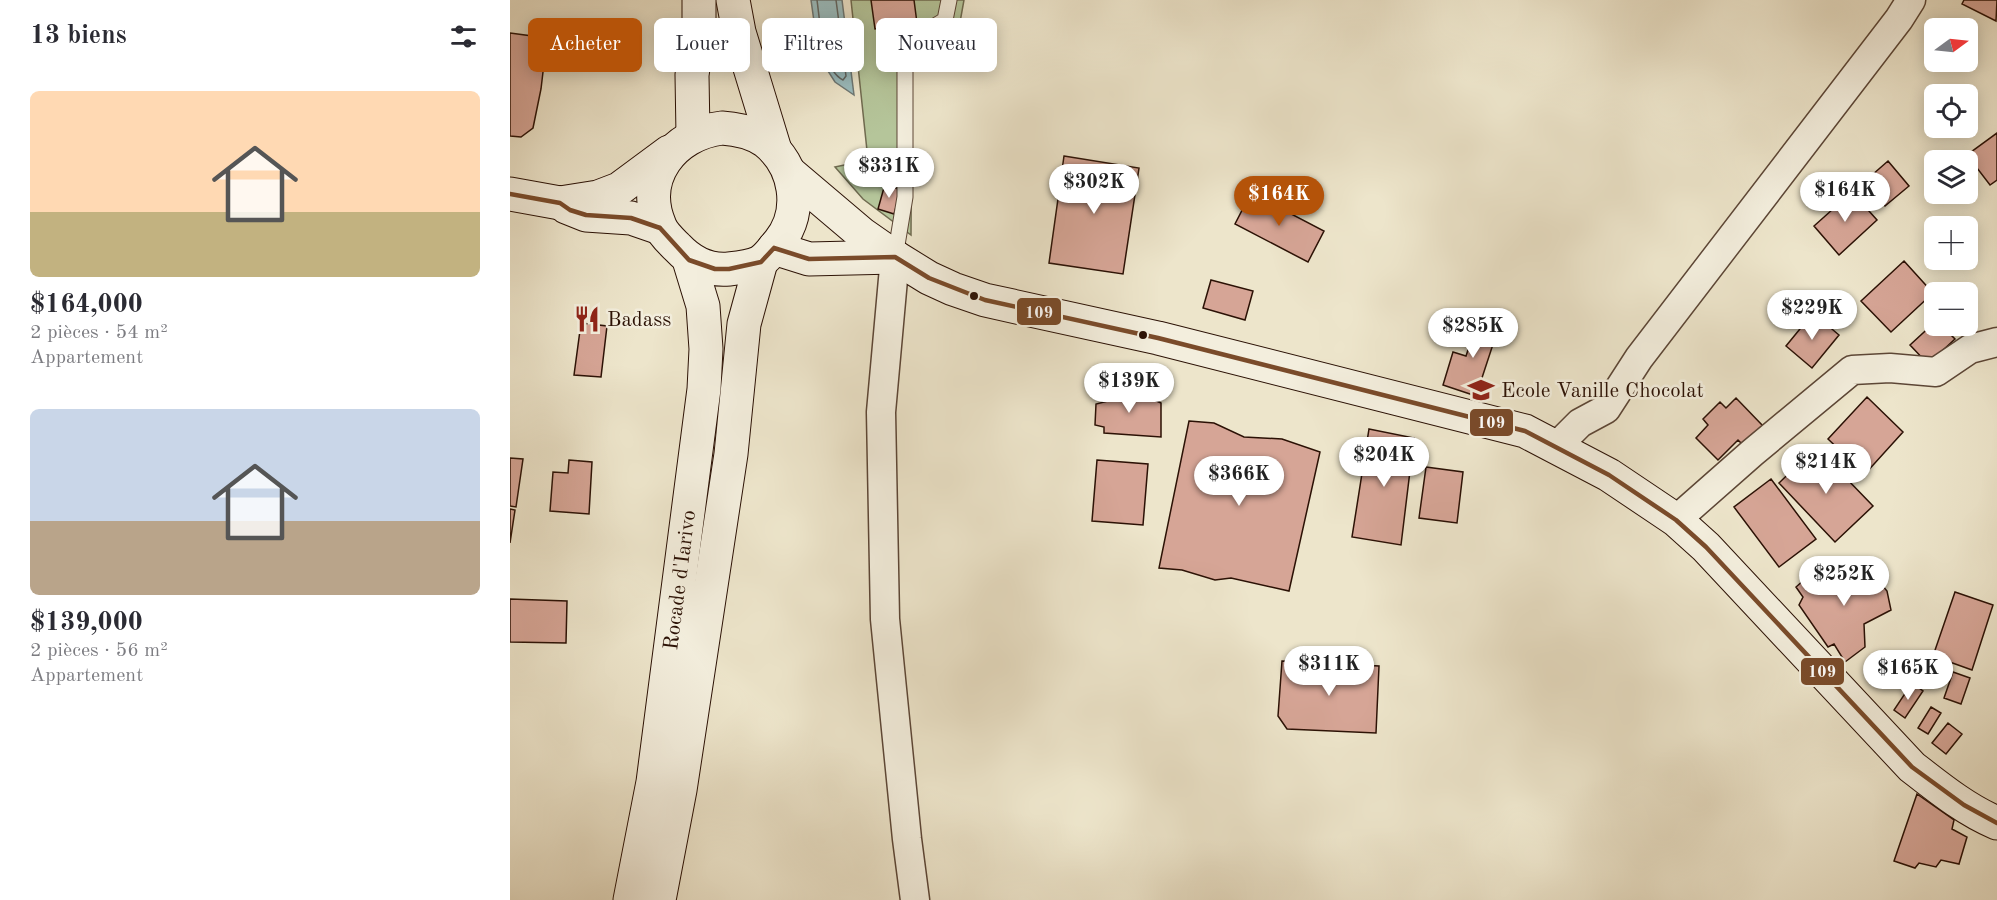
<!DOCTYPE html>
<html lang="fr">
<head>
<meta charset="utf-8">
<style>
  :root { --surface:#fff; --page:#f7f7f7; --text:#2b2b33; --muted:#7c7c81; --accent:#b45309 }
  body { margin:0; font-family:"Old Standard TT",serif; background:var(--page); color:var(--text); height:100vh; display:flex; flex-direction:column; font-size:22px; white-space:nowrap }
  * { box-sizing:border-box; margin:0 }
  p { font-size:20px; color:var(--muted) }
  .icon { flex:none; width:33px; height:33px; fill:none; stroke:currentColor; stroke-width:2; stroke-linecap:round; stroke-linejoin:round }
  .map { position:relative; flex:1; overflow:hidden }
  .details { display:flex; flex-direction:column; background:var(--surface); width:510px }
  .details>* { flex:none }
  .guide { position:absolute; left:18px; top:18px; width:570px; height:54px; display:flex; gap:12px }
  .needle { width:39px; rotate:75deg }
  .fabs { position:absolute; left:1414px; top:18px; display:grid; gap:12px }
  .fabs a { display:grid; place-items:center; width:54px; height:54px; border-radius:9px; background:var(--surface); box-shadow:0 3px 15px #0003; font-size:30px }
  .price { position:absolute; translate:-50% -51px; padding:0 14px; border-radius:21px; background:#fff; color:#222; font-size:20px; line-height:39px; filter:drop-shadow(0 2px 3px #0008) }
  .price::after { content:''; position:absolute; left:50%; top:36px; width:18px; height:14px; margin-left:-9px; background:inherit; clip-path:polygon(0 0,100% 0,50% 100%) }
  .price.on { background:var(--accent); color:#fff }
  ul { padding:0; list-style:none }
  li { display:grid; align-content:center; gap:12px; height:318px; padding:0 30px }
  li span { display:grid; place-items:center; height:186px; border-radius:9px; color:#555 }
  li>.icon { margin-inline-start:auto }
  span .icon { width:108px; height:108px; fill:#fffc; stroke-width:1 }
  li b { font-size:26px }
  h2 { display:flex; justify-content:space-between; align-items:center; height:72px; padding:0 30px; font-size:26px }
  .pill { padding:0 21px; border-radius:9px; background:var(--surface); box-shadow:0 3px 15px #0003; font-size:21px; line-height:54px }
  .pill.on { background:var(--accent); color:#fff }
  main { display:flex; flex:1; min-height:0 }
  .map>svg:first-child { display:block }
  .green { fill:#b5c59a; stroke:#706b50; stroke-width:1.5 }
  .water { fill:#9bbdbf; stroke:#6e7875; stroke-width:1.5 }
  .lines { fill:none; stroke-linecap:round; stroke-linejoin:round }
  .shore { stroke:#636762; stroke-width:1.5 }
  .building { fill:#d6a596; stroke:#2b1105; stroke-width:1.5 }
  .service-casing { stroke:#5c4636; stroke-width:17 }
  .minor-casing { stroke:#5c4636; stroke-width:31 }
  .secondary-casing { stroke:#2b1105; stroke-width:35 }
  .service { stroke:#f3eedd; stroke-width:15 }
  .minor { stroke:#f3eedd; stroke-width:28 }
  .secondary { stroke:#f3eedd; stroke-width:33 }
  .bus-1-casing { stroke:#f3eedd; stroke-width:9 }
  .bus-1 { stroke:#7a4b2a; stroke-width:4.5 }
  .bus-dot { fill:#2b1105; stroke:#f3eedd; stroke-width:2 }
  .labels { text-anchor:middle; stroke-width:5; stroke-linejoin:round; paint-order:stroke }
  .poi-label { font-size:21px; fill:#2b1105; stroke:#f3eedd; text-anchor:start }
  .street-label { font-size:21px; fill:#2b1105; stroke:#f3eedd }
  .line-badge { stroke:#f3eedd; stroke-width:2 }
  .badge-label { font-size:16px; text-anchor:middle; font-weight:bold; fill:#fff }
</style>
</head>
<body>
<main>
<section class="details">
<h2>13 biens<svg class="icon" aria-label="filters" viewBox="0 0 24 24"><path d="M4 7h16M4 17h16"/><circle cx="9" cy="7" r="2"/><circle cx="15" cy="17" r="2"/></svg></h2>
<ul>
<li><span style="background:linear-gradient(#ffd9b3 65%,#c2b280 0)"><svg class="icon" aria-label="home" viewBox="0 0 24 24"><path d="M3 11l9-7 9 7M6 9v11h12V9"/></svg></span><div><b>$164,000</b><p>2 pièces · 54 m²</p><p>Appartement</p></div></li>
<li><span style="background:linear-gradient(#c9d6e8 60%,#b9a48a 0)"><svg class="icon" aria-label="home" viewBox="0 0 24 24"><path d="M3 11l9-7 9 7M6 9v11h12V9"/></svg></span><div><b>$139,000</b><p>2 pièces · 56 m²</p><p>Appartement</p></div></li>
</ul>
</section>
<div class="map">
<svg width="1487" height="900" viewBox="0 0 1487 900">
  <rect width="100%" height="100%" fill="#ede5cb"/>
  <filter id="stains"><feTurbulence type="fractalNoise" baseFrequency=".00333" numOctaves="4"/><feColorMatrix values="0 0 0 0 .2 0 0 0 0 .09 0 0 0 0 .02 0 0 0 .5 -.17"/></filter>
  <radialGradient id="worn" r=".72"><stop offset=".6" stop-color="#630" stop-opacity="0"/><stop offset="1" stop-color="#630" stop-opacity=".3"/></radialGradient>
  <path class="green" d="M341,0H454L447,39L402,47L401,235L353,199L325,167L358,160Z"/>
  <path class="water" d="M301,0H332L344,95L325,82L309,57Z"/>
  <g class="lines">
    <path class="shore" d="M307,0C310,21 312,70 333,80L336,76L326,0"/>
  </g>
  <path class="building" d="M361,0H404L407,23L365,29Z
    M1454,0H1487L1486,21L1452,4Z
    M0,33L37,38L31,89L23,128L11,137L0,136Z
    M1487,133V180L1480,185L1457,155Z
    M554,156L629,168L613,274L539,263Z
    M1378,161L1399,186L1375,206L1354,182Z
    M375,184L391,190L384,214L368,209Z
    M1342,192L1367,220L1329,255L1304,226Z
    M741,193L814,231L798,262L725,224Z
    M1394,261L1423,293L1381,332L1351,301Z
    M701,280L743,291L735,320L693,308Z
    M1303,313L1329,335L1302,368L1276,346Z
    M969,317L990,323L966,396L933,385L943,352L956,356Z
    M1425,322V326H1432L1445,339L1418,364L1400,345Z
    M71,323L97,326L91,377L64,375Z
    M617,388L651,403V437L594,433V427L585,425L586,404L598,401L595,392Z
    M1357,397L1393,432L1355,474L1318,439Z
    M1226,398L1253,426L1233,445L1228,440L1208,460L1186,438L1198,425L1193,419L1210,402L1216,408Z
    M679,421L704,423L734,437L772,439L810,452L779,591L721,578L705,580L672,570L649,568Z
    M859,429L904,438L891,545L842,537Z
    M1306,447L1363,506L1325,542L1269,483Z
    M0,458L13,459L6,507L0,506Z
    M59,460L82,462L79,514L40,511L43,472L58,473Z
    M587,460L638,464L633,525L582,521Z
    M916,467L953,472L947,523L909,518Z
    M1261,479L1306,539L1269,567L1224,507Z
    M0,509L5,510L0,543Z
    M1350,559L1377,591L1381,610L1354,624L1355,647L1335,662L1324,644L1318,647L1289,605L1293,597L1286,587L1304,571L1319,583Z
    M1445,592L1483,605L1462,670L1423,656Z
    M0,599L57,601L56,643L0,642Z
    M772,661L869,666L866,733L777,729L768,716Z
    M1443,672L1460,678L1451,704L1434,698Z
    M1402,683L1413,691L1395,718L1384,710Z
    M1421,707L1431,713L1418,734L1408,728Z
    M1438,723L1452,734L1436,754L1422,743Z
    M1407,794L1444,820L1442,829L1457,837L1449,864L1431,860L1426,867L1409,863L1405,868L1384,861Z"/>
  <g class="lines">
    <g class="service-casing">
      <path id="service" d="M385,257L395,197V44L435,20L439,0"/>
    </g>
    <g class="minor-casing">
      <path id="minor" d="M385,257L371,412L375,619L397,839L405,900
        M1046,447L1070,423L1096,409L1129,358L1389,19L1401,0
        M1166,520L1242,453L1342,370L1380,368L1426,372L1460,349L1487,342"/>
    </g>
    <g class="secondary-casing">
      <g id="secondary">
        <path d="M223,0L229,32L265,150"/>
        <path d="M212,128C227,129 242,132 255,141C286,165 294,211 269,242C264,248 257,258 250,262C243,266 228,268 219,269C198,271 181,262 167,247C161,241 153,234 150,226C129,178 163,134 212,128Z"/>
        <path d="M183,135L182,75L189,28V0"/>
        <path d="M280,173L352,234L385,257L419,278L443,289L475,300L648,338L1015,431L1099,475L1166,520L1196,547L1402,767C1429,788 1456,810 1487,823"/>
        <path d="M0,194L50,203L88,197L109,189L159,152"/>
        <path d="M56,207L76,215L121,218L150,228"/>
        <path d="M264,248L299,259L385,257"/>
        <path id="s1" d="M120,900L143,782L194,389L196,349L193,306L179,260"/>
        <path d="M149,900L170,790L221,454L234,324L251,262"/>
      </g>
    </g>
    <use href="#service" class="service"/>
    <use href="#minor" class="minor"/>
    <use href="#secondary" class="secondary"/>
    <g class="bus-1-casing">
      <path id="bus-1" d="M0,194L50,203L60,210L76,215L121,218L150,228
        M150,228L179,260L205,269H219L251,262L264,248
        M264,248L299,259L385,257L419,278L475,300L648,338L1015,431L1099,475L1166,520L1196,547L1402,767L1454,805L1487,823"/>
    </g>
    <use href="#bus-1" class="bus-1"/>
  </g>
  <defs>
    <g id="restaurant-bare" transform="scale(2.07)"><path d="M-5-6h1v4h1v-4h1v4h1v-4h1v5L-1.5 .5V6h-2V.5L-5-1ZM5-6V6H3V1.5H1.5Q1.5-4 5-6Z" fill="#8f2418" stroke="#f3eedd" stroke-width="2.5" paint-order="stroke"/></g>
    <g id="school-bare" transform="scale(2.07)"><path d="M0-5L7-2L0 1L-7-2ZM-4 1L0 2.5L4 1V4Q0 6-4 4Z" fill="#8f2418" stroke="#f3eedd" stroke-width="2.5" paint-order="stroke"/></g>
  </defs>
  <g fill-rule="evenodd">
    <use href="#restaurant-bare" x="77" y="319"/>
    <use href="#school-bare" x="971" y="390"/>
  </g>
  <g class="bus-dot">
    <circle cx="464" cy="296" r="5"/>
    <circle cx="633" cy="335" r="5"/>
  </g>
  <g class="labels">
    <g class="poi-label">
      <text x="97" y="326">Badass</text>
      <text x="991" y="397">Ecole Vanille Chocolat</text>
    </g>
    <g class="street-label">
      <text dy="7" stroke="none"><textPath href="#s1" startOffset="324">Rocade d'Iarivo</textPath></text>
    </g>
  </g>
  <g class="line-badge">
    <rect x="506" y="297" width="46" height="29" rx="6" fill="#7a4b2a"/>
    <rect x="959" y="408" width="45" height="29" rx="6" fill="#7a4b2a"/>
    <rect x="1290" y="657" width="45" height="29" rx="6" fill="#7a4b2a"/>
  </g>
  <g class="badge-label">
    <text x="529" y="318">109</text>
    <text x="981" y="428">109</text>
    <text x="1312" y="677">109</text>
  </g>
  <rect width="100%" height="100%" filter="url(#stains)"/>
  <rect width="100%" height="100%" fill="url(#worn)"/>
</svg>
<div class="fabs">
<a><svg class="needle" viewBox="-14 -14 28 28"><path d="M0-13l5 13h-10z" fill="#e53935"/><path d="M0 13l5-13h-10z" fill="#7c7c81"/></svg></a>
<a><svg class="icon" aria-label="locate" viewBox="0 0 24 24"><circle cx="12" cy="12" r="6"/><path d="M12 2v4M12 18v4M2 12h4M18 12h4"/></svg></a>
<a><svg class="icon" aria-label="layers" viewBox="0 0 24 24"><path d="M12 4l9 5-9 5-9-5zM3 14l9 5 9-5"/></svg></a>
<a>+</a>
<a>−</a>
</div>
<b class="price" style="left:379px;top:199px">$331K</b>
<b class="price" style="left:584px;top:215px">$302K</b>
<b class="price" style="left:1335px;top:223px">$164K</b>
<b class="price on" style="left:769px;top:227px">$164K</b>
<b class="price" style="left:1302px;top:341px">$229K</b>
<b class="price" style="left:963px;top:359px">$285K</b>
<b class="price" style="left:619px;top:414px">$139K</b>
<b class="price" style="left:874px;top:488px">$204K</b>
<b class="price" style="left:1316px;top:495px">$214K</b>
<b class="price" style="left:729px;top:507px">$366K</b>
<b class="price" style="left:1334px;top:607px">$252K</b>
<b class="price" style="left:819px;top:697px">$311K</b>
<b class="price" style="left:1398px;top:701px">$165K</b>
<div class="guide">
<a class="pill on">Acheter</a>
<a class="pill">Louer</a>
<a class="pill">Filtres</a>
<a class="pill">Nouveau</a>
</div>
</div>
</main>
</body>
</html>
